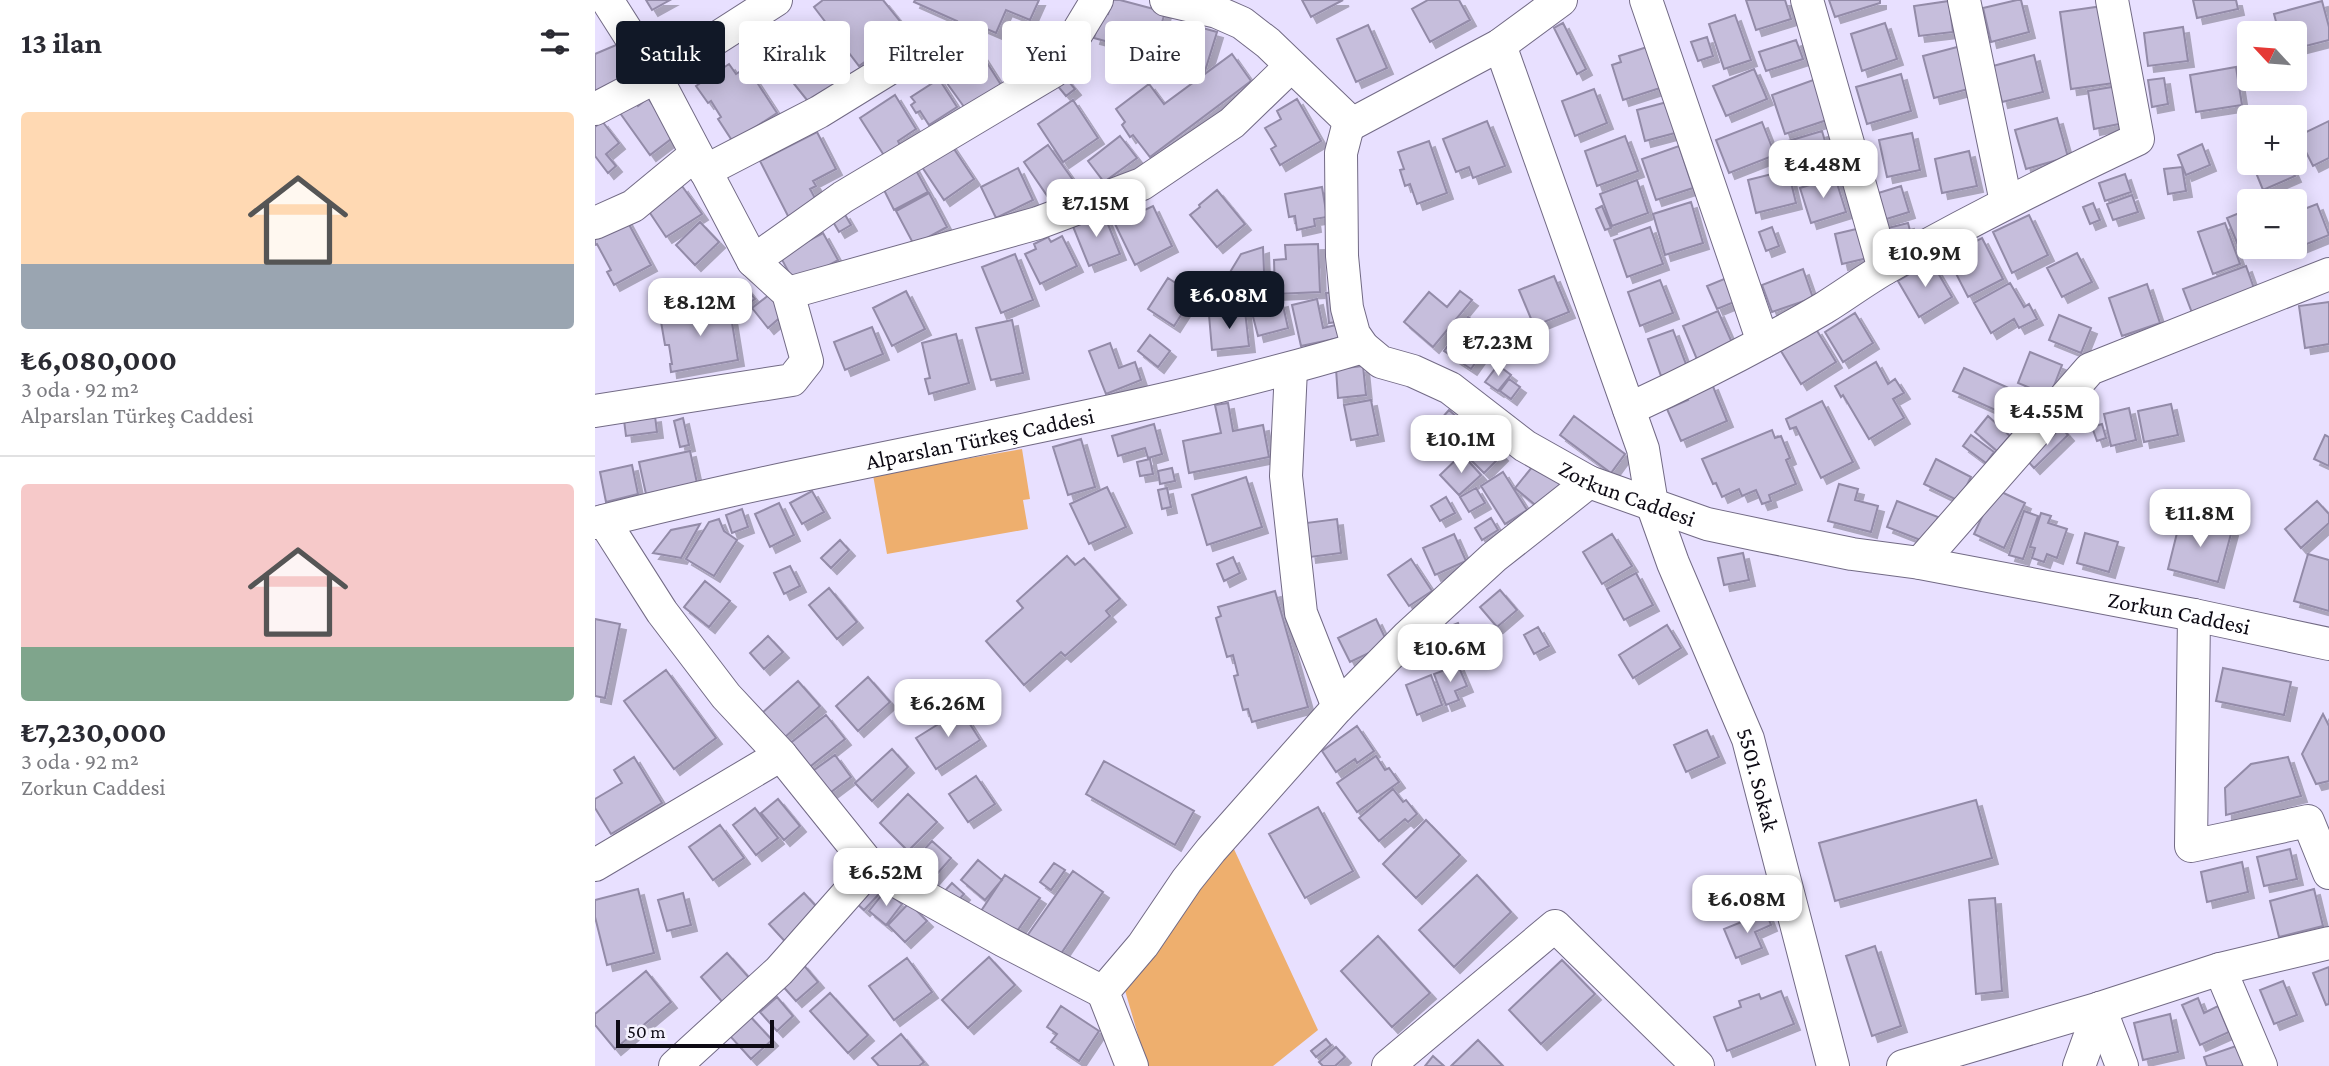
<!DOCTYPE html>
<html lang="tr">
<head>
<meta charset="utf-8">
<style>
  :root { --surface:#fff; --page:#f7f7f7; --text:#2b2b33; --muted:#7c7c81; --line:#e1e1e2; --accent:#111827 }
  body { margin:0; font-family:"Crimson Pro",serif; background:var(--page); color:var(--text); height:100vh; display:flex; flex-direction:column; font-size:26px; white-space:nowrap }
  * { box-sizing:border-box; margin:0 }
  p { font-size:23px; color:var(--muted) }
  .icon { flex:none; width:38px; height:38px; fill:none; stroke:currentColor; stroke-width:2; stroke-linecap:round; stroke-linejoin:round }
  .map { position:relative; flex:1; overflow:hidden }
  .side { display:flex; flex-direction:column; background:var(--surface); width:595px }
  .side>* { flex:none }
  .banner { position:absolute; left:21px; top:21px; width:665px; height:63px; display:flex; gap:14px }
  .needle { width:46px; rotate:296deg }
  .fabs { position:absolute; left:1642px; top:21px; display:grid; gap:14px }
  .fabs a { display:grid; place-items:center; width:70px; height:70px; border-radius:7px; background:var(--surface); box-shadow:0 4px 18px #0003; font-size:35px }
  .scale { position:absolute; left:21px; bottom:18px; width:158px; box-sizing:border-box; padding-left:7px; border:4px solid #0e0b15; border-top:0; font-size:19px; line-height:24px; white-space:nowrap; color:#0e0b15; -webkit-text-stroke:5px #f3f0fd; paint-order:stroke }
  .price { position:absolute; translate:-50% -60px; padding:0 16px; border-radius:14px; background:#fff; color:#222; font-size:23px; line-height:46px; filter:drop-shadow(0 2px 4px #0008) }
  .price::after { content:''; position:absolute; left:50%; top:42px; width:21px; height:16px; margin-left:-10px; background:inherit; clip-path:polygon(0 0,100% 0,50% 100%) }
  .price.current { background:var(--accent); color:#fff }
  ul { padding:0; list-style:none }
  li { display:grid; align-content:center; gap:14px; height:371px; padding:0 21px }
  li+li { border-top:2px solid var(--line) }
  li span { display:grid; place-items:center; height:217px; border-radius:7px; color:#555 }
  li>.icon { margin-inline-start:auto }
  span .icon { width:126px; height:126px; fill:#fffc; stroke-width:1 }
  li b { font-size:30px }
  h2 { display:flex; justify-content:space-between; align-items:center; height:84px; padding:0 21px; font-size:30px }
  .tag { padding:0 24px; border-radius:7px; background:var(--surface); box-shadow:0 4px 18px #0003; font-size:24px; line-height:63px }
  .tag.current { background:var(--accent); color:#fff }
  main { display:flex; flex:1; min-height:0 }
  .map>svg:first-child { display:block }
  .green { fill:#eeaf6e }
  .building { fill:#c6bedc; stroke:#938ba8; stroke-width:2; filter:url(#shadow) }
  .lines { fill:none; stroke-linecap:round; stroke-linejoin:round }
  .minor-casing { stroke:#726a85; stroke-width:34 }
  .minor { stroke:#fff; stroke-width:32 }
  .labels { text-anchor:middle; stroke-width:7; stroke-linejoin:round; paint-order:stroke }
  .street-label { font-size:23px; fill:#0e0b15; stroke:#f3f0fd }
</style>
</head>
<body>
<main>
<section class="side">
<h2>13 ilan<svg class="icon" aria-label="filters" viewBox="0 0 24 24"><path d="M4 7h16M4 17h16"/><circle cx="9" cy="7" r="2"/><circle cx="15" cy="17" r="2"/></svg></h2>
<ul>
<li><span style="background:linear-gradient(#ffd9b3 70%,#9aa5b1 0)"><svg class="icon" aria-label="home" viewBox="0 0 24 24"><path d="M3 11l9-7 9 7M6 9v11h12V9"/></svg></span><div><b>₺6,080,000</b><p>3 oda · 92 m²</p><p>Alparslan Türkeş Caddesi</p></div></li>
<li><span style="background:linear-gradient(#f6c9c9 75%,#7fa58c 0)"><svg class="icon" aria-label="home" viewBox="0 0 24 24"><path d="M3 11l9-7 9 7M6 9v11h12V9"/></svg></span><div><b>₺7,230,000</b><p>3 oda · 92 m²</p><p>Zorkun Caddesi</p></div></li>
</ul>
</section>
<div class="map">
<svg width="1734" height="1066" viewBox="0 0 1734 1066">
  <defs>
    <filter id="shadow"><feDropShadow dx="6" dy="6" stdDeviation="0" flood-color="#0004"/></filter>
  </defs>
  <rect width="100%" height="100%" fill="#e8e0ff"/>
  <path class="green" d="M427,449L435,499L428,500L433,529L292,554L278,475Z
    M638,847L723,1030L678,1066H552L529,987Z"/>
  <path class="building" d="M51,0H75L57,10Z
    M228,0H288L313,31L264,66L219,7Z
    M320,0H444L435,20L411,10L401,33L385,26L379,40L358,30L362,21L319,2Z
    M517,0H525L570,12L558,54L499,38L507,12L513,14Z
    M707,0H748L716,17Z
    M833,0H864L875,20L835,42L817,9Z
    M1151,0H1190L1196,19L1161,30Z
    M1234,0H1285V3L1240,17Z
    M1422,0H1426L1434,32L1396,42L1388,8Z
    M1598,0H1641L1643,9L1602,18Z
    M1354,1L1358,32L1324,36L1319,6Z
    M1727,1L1734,27V40L1699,49V33H1684L1679,14Z
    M1508,6L1519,83L1476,89L1465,12Z
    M1140,15L1156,60L1129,69L1114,24Z
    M586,22L622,32L610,71L575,61Z
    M968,23L991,69L982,74L959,28Z
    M1290,23L1302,59L1267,71L1256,34Z
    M773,25L792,68L761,82L742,39Z
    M1588,27L1593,61L1553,66L1549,33Z
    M205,29L251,85L220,110L175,54Z
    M1112,37L1118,56L1103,61L1096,42Z
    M1201,40L1208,59L1171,71L1164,52Z
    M28,42L43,78L0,96V54Z
    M1366,46L1377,88L1339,98L1328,56Z
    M1052,47L1065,88L1028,100L1017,65L1026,62L1024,56Z
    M637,54L656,81L555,157L538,135L535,137L527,125L530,122L521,109L554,84L569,104Z
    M387,55L408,88L372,111L349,79Z
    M1439,55L1448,92L1407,102L1398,66Z
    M134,64L141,74L152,67L182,113L138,142L123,119L126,117L116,101L113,103L101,86Z
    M1641,67L1647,105L1601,112L1595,75Z
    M1159,69L1172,99L1131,116L1118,86Z
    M1306,74L1316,111L1272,124L1261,87Z
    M470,77L480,89L471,96L461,84Z
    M1569,78L1573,104L1557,107L1553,80Z
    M344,79L362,107L334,125L325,111L321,113L316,105L320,102L316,97Z
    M1221,79L1235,119L1190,134L1177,95Z
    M1523,86L1529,123L1499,129L1493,91Z
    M999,89L1012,123L980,136L967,101Z
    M300,95L321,129L303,141L306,147L290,157L265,118Z
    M53,98L80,136L55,155L25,113L40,102L43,106Z
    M702,99L726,141L685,165L676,149L681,146L670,128L686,119L682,111Z
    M478,100L503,138L468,162L443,124Z
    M1072,102L1080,133L1050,141L1042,110Z
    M1462,118L1473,157L1431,169L1420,130Z
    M7,121L24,143L11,154L21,166L13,173L0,156V127Z
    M892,121L910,166L878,178L874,167L861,172L848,139Z
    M1734,121V158L1718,166L1703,136Z
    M1167,122L1180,155L1134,173L1121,140Z
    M1227,131L1238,168L1201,179L1190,142Z
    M222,132L241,169L218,181L221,186L215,189L223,204L194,218L165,161Z
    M1317,133L1325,170L1292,177L1284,140Z
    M525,136L542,158L509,182L493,161Z
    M1030,136L1043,171L1002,186L990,151Z
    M834,141L852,193L822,204L815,184L810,186L805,170L809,169L803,152Z
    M355,143L379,179L349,200L325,164Z
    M1607,144L1615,165L1591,175L1583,155Z
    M453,145L478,180L453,197L429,162Z
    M1084,146L1098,188L1061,200L1047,159Z
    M1374,151L1382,186L1347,193L1340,159Z
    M1657,163H1694L1700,176L1668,190Z
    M318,165L333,192L299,210L288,188Z
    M1587,167L1591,191L1573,194L1569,169Z
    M423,168L438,200L401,218L386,187Z
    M1193,170L1201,203L1161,213L1153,180Z
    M1530,174L1536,192L1510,201L1504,183Z
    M1240,177L1251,212L1216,223L1205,188Z
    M1042,180L1053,213L1017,226L1005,194Z
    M87,186L107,214L71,237L53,210Z
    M1306,186L1314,212L1285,221L1277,195Z
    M727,187L732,217L719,219L720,226L702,230L700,216L694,217L690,194Z
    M622,190L650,224L622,247L595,215L605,207L604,205Z
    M334,193L352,227L319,245L301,211Z
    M1537,195L1543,212L1518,220L1512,204Z
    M1096,202L1108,243L1070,255L1058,214Z
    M1498,203L1505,220L1495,224L1488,207Z
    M1722,204L1734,235L1702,248L1699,242V213Z
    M558,206L577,246L540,265L520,224Z
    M1007,206L1016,228L1010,230L1001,209Z
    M1654,209V247L1645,250L1632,218Z
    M508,212L525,254L494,266L477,224Z
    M249,213L256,225L244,232L237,220Z
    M1434,215L1453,255L1417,273L1398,232Z
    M31,219L56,265L19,285L12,272L16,270L2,244L0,245V236Z
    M105,222L124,242L100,265L81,245Z
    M1313,223L1317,238L1293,245L1289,229Z
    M1630,223L1645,264L1618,274L1603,232Z
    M1055,227L1068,264L1032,277L1019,240Z
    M1177,227L1184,246L1171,251L1164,232Z
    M1270,227L1277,257L1247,264L1240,234Z
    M228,233L243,260L200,284L185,256Z
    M467,236L482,266L445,284L430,254L441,249L439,244L453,237L456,242Z
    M1387,238L1408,279L1373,297L1352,256Z
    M723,244L725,292L680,294L679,260L691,259L690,245Z
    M668,247L670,295L620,297L646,254Z
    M1482,253L1497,282L1467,297L1452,268Z
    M420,254L438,300L406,313L387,267Z
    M1336,261L1357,297L1324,317L1303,281Z
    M1651,266L1661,294L1599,318L1588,289Z
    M1208,269L1218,298L1177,312L1167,285Z
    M1139,275L1149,298L1122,309L1112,286Z
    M959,276L974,312L939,326L924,290Z
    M573,278L599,295L579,326L553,309Z
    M1065,280L1078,313L1045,326L1033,292Z
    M1415,283L1429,307L1434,304L1442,319L1424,328L1419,319L1396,333L1379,303Z
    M1552,284L1565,323L1527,336L1514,298Z
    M149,285L160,299L154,303L143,290Z
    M311,291L330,329L297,346L278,308Z
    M865,291L877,300L838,347L809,322L834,292L852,307Z
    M746,292L749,321L734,323L731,293Z
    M174,295L189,314L173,328L157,308Z
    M722,299L728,328L741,325L744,338L706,346L697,305Z
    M687,301L693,328L663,336L656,309Z
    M1734,302V344L1710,348L1704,306Z
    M134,304L143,360L76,372L75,364H77L74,345H70L65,316Z
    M650,311L654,346L617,350L614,315Z
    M1123,311L1138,345L1106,369L1088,326Z
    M1260,313L1278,343L1248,362L1230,332Z
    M1464,315L1496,328L1486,353L1454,340Z
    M873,317L900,335L876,369L849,351Z
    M417,320L428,373L396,380L381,328Z
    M277,327L288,354L250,370L239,342Z
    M1221,329L1241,362L1206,384L1186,351Z
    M1078,330L1092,367L1066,376L1053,339Z
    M361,334L374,383L334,394L330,379L335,378L327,343Z
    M555,335L575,351L563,367L543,351Z
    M515,343L524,368L540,362L546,380L511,394L494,351Z
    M1435,352L1467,365L1455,396L1423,383Z
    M1281,362L1293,384L1300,379L1309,393L1298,399L1309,418L1274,439L1248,395L1246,397L1240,386Z
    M903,365L916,375L903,391L890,382Z
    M768,366L771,395L743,398L741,369Z
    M1369,368L1427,394L1416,417L1358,391Z
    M914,379L925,387L916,399L905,391Z
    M1117,384L1132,421L1086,441L1072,409L1093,400L1091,396Z
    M776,400L783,435L756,440L749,405Z
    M1227,401L1258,462L1226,478L1201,427L1195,429L1191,419Z
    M633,403L638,431L668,425L674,457L594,473L588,441L626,433L620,405Z
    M1576,404L1583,435L1549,442L1543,411Z
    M1534,408L1541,440L1516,446L1509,414Z
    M854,410L883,436L868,454L838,428Z
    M60,416L62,432L31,436L29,420Z
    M979,416L1030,454L1016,473L965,435Z
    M1393,416L1415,436L1402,451L1380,432Z
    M88,418L94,445L85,447L79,421Z
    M559,424L567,454L553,458L550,448L523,456L517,436Z
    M1507,424L1511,438L1502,441L1497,427Z
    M1465,426L1473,435L1439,468L1431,459Z
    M1177,430L1180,438L1186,436L1195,458L1191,460L1201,484L1174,495L1176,501L1167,504L1161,490L1147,496L1144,489L1127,497L1121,483L1118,484L1107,459Z
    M1376,435L1399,452L1391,463L1368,446Z
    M1730,435L1734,437V466L1719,459Z
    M889,436L907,455L889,473L871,455Z
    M486,439L500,487L473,495L458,447Z
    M95,451L102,483L51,494L44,462Z
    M867,454L886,475L864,495L845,475Z
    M555,459L558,474L545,476L542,462Z
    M1341,459L1376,477L1364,501L1329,484Z
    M942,461L967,482L945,509L920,488Z
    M37,465L43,494L11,502L5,472Z
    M577,468L580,481L565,484L563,471Z
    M908,472L932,510L910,524L886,486Z
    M651,477L667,527L612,545L597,495Z
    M1244,484L1263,489L1260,500L1283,506L1276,532L1233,521Z
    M512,487L531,527L494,544L475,504Z
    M572,488L576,507L567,509L563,490Z
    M881,488L890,503L874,512L865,497Z
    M1400,489L1430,503L1409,548L1379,534Z
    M217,491L229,512L207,524L195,503Z
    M851,497L860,513L845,521L836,506Z
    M1302,501L1343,517L1333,543L1292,527Z
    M1722,501L1734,514V523L1706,548L1690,529Z
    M184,503L199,535L175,547L160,514Z
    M147,509L153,527L137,533L131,515Z
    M1429,511L1443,516L1428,559L1414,555Z
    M1446,513L1456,516L1453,523L1472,529L1462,558L1452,554L1449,562L1437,558L1440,548L1435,547Z
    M1586,517L1637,530L1623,582L1573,569Z
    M896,518L903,530L887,540L880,528Z
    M124,519L129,531L142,540L119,576L91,559L114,522Z
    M742,519L746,553L715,557L711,523Z
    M105,524L86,558L58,553L76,530Z
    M1490,533L1523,542L1514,572L1482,563Z
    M859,534L871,561L840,575L828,548Z
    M1017,534L1037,566L1007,584L988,552Z
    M245,540L254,550L236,568L226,558Z
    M1148,553L1154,580L1129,585L1123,558Z
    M1713,554L1734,560V611L1699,601Z
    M472,556L480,565L489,558L525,599L511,611L515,616L470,656L466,652L429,685L391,641L428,608L422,601Z
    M638,557L645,573L629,581L622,564Z
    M816,559L837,591L814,606L793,575Z
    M195,566L205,586L189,594L179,573Z
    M1041,573L1058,605L1029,620L1012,589Z
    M110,581L135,601L114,627L89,607Z
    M234,588L262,622L242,639L214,605Z
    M905,590L922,610L902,627L885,607Z
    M680,591L713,707L657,722L653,709L648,710L639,676L643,675L638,655L632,657L621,618L626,616L623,607Z
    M0,619L25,624L10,698L0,696Z
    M781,619L793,644L755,662L743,638Z
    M863,623L876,657L848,668L835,634Z
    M1072,625L1086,648L1038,678L1024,655Z
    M943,627L954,646L939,654L929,635Z
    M173,636L188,652L169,669L155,653Z
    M863,665L872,686L860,691L864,700L851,705L839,674Z
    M1628,668L1696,682L1689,715L1621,701Z
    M71,670L121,738L79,769L29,701Z
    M836,675L847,705L822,715L811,685Z
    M273,677L295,702L263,731L241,706Z
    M203,681L225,706L189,738L167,713Z
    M366,710L385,740L341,769L321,738Z
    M1728,714L1734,726V781L1721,784L1707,754Z
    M231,715L250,739L207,773L188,749Z
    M762,726L779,751L762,763L760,759L741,772L727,751Z
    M1112,730L1124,757L1091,772L1079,745Z
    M297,749L313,767L277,801L260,783Z
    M240,755L256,777L232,795L215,773Z
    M781,756L790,770L794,768L804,782L762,812L742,783Z
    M39,757L67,803L16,834L0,808V799L27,783L19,770Z
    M1693,757L1706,796L1631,815L1630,788L1656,764Z
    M509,761L599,811L580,845L491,794Z
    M381,776L400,804L373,822L354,794Z
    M798,789L808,802L811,800L822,814L813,822L810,819L784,841L764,818Z
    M313,794L342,822L313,851L285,823Z
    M183,799L205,826L189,840L166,813Z
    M1381,800L1397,858L1240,901L1224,843Z
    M723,807L758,871L710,898L674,834Z
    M160,808L183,838L161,855L138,825Z
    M831,820L865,855L821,898L788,864Z
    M125,825L149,858L118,880L94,847Z
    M337,841L356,858L335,882L316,864Z
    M1695,849L1702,879L1669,886L1662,857Z
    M383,860L407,880L390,900L366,880Z
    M1647,862L1653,892L1612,902L1606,872Z
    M459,863L470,870L456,890L445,882Z
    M478,871L508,892L463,958L432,936Z
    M410,875L445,898L420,934L386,911Z
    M882,875L916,912L859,967L824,930Z
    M357,883L369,894L359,905L347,894Z
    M273,884L284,894L269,910L258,900Z
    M43,889L59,953L12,965L0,917V900Z
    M1719,889L1728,926L1684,937L1675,901Z
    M290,891L307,904L291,925L274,911Z
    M88,893L96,925L72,931L63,900Z
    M209,893L230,916L196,948L174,924Z
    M1400,898L1407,991L1381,994L1374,900Z
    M314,903L332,921L310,942L293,925Z
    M1171,912L1176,925L1160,932L1167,948L1141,958L1129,929Z
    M783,936L835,993L797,1027L746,971Z
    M1280,946L1306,1026L1277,1036L1251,956Z
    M132,953L156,980L129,1004L106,977Z
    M394,957L420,985L373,1028L347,1000Z
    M312,958L337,992L299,1020L274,986Z
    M967,960L1000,994L946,1044L914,1010Z
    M207,963L223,982L201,1001L185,983Z
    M1734,967V1004L1731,1005L1718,973Z
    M51,971L76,1002L20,1049L0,1025V1014Z
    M1688,981L1702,1015L1679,1024L1665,990Z
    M1186,991L1199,1024L1132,1051L1119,1017L1146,1007L1144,1001L1164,994L1166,999Z
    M235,993L273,1035L253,1053L215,1011Z
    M182,997L198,1016L182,1031L165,1012Z
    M1603,998L1609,1013L1623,1006L1634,1032L1605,1045L1587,1005Z
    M466,1006L504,1031L484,1061L456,1042L462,1034L452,1027Z
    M151,1012L177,1040L156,1059L135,1036Z
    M1575,1014L1583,1052L1548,1060L1539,1023Z
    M306,1034L329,1062L324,1066H284L277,1058Z
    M731,1039L736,1045L721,1057L716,1051Z
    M883,1040L908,1066H856Z
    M1644,1045L1651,1066H1612L1609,1057Z
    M741,1047L750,1057L740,1066H728L724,1062Z
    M838,1056L849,1066H830Z"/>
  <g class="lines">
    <g class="minor-casing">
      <g id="minor">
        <path id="s1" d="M571,0L622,12L647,23L673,43L750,117L753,126L746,153L747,256L752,308L759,334L768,347L786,362L818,371L855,388L930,446L994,482L1112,524L1164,535L1257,554L1325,563L1599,615L1734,644"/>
        <path d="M1051,0L1168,342"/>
        <path d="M1212,0L1289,269"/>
        <path d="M1369,0L1411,202"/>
        <path id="s2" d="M905,45L1048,449L1057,504L1078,563L1153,739L1238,1066"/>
        <path d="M0,109L61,77L181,0"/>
        <path d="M753,126L905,45L966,0"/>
        <path d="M110,171L224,112L336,43"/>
        <path d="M0,223L38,206L101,154"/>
        <path d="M158,261L248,197L459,71L502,0"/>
        <path d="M193,293L443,223L547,184L637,123L696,66"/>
        <path d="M696,369L691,476L706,613L743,707"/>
        <path d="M1034,409C1101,378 1166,345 1229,308C1250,295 1270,280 1291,268C1374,221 1458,179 1543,139L1517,0"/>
        <path d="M0,411L197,380L212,361L193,293L158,261L61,77L12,0"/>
        <path d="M9,521L67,612L131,696L186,755L276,867L409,941L508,992"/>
        <path id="s3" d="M0,523C254,457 516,423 768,347"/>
        <path d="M1325,563L1495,369L1734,274"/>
        <path d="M1599,615L1596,846L1713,821L1734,873"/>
        <path d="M0,865L186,755"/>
        <path d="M1625,969L1666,1066"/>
        <path d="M1505,1008L1527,1066"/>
        <path d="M80,1066L184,971L276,867"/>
        <path d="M537,1066L508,992L548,945L592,880L616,850L743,707L813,636L899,557L994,482"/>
        <path d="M793,1066L960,926L1103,1066"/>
        <path d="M1308,1066L1505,1008L1625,969L1734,943"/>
        <path d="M1484,1066L1505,1008"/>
      </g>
    </g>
    <use href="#minor" class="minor"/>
  </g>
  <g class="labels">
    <g class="street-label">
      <text dy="8" stroke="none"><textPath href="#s3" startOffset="394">Alparslan Türkeş Caddesi</textPath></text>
      <text dy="8" stroke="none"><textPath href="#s1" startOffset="760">Zorkun Caddesi</textPath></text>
      <text dy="8" stroke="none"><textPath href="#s1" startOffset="1326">Zorkun Caddesi</textPath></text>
      <text dy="8" stroke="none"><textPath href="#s2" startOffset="780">5501. Sokak</textPath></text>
    </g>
  </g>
</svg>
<div class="fabs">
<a><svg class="needle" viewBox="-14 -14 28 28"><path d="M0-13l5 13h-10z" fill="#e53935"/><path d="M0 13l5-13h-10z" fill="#7c7c81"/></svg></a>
<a>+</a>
<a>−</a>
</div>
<div class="scale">50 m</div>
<b class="price" style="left:1228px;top:200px">₺4.48M</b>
<b class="price" style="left:501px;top:239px">₺7.15M</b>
<b class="price" style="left:1330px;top:289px">₺10.9M</b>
<b class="price current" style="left:634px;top:331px">₺6.08M</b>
<b class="price" style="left:105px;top:338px">₺8.12M</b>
<b class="price" style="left:903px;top:378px">₺7.23M</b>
<b class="price" style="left:1452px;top:447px">₺4.55M</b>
<b class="price" style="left:866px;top:475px">₺10.1M</b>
<b class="price" style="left:1605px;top:549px">₺11.8M</b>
<b class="price" style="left:855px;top:684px">₺10.6M</b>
<b class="price" style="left:353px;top:739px">₺6.26M</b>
<b class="price" style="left:291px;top:908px">₺6.52M</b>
<b class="price" style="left:1152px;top:935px">₺6.08M</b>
<div class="banner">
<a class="tag current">Satılık</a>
<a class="tag">Kiralık</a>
<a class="tag">Filtreler</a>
<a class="tag">Yeni</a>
<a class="tag">Daire</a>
</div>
</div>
</main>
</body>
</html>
